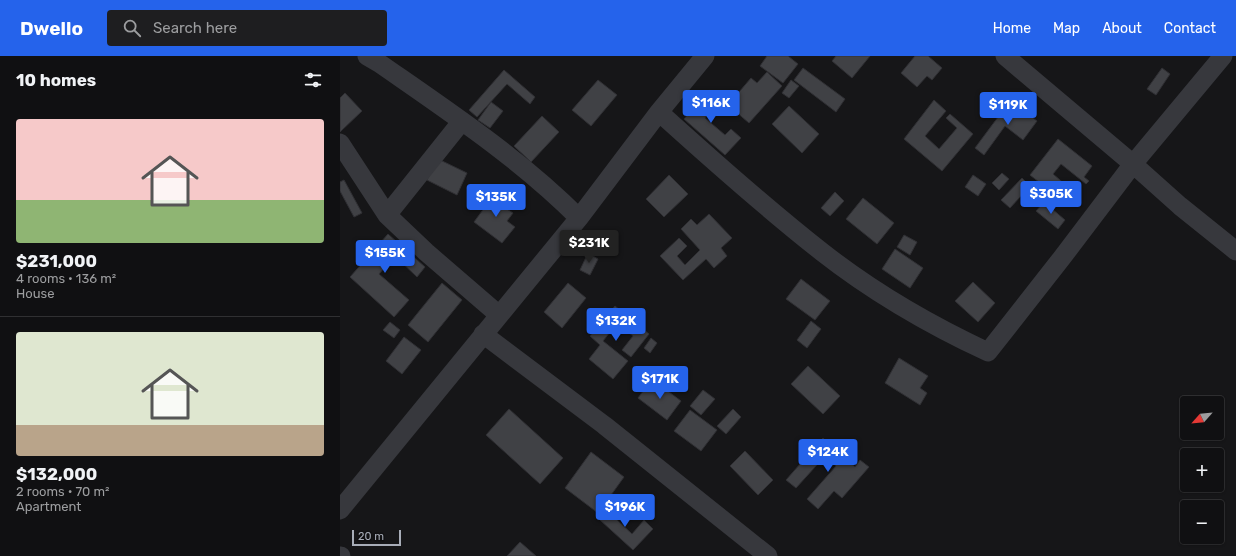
<!DOCTYPE html>
<html lang="en">
<head>
<meta charset="utf-8">
<style>
  :root { --surface:#101012; --page:#1e1e20; --text:#f1f3f6; --muted:#9c9d9f; --line:#303032; --accent:#2563eb }
  body { margin:0; font-family:Rubik,sans-serif; background:var(--page); color:var(--text); height:100vh; display:flex; flex-direction:column; font-size:15px; white-space:nowrap }
  * { box-sizing:border-box; margin:0 }
  p { font-size:13px; color:var(--muted) }
  .icon { flex:none; width:22px; height:22px; fill:none; stroke:currentColor; stroke-width:2; stroke-linecap:round; stroke-linejoin:round }
  .map { position:relative; flex:1; overflow:hidden }
  .sheet { display:flex; flex-direction:column; background:var(--surface); width:340px }
  .sheet>* { flex:none }
  .needle { width:26px; rotate:243deg }
  .buttons { position:absolute; left:840px; top:340px; display:grid; gap:8px }
  .buttons a { display:grid; place-items:center; width:44px; height:44px; border-radius:4px; background:var(--surface); box-shadow:0 1px 3px #0004,0 0 0 1px var(--line); font-size:20px }
  .scale { position:absolute; left:12px; bottom:10px; width:49px; box-sizing:border-box; padding-left:4px; border:2px solid #a8adb8; border-top:0; font-size:11px; line-height:14px; white-space:nowrap; color:#a8adb8; -webkit-text-stroke:3px #111113; paint-order:stroke }
  .price { position:absolute; translate:-50% -34px; padding:0 9px; border-radius:4px; background:var(--accent); color:#fff; font-size:13px; line-height:26px; filter:drop-shadow(0 1px 2px #0008) }
  .price::after { content:''; position:absolute; left:50%; top:24px; width:12px; height:9px; margin-left:-6px; background:inherit; clip-path:polygon(0 0,100% 0,50% 100%) }
  .price.on { background:#222; color:#fff }
  ul { padding:0; list-style:none }
  li { display:grid; align-content:center; gap:8px; height:212px; padding:0 16px }
  li+li { border-top:1px solid var(--line) }
  li span { display:grid; place-items:center; height:124px; border-radius:4px; color:#555 }
  li>.icon { margin-inline-start:auto }
  span .icon { width:72px; height:72px; fill:#fffc; stroke-width:1 }
  li b { font-size:17px }
  h2 { display:flex; justify-content:space-between; align-items:center; height:48px; padding:0 16px; font-size:17px }
  header { display:flex; align-items:center; gap:24px; box-sizing:border-box; height:56px; padding:0 20px; background:var(--accent); color:#fff }
  header strong { font-size:19px }
  nav { display:flex; gap:22px; margin-inline-start:auto; font-size:14px }
  .search { width:280px; height:36px; background:var(--page); display:flex; align-items:center; gap:10px; box-sizing:border-box; padding:0 14px; border-radius:4px; color:var(--muted); font-size:15px }
  main { display:flex; flex:1; min-height:0 }
  .map>svg:first-child { display:block }
  .building { fill:#404145; stroke:#303034 }
  .lines { fill:none; stroke-linecap:round; stroke-linejoin:round }
  .minor { stroke:#37383d; stroke-width:19 }
</style>
</head>
<body>
<header>
<strong>Dwello</strong>
<div class="search"><svg class="icon" aria-label="search" viewBox="0 0 24 24"><circle cx="10" cy="10" r="6"/><path d="M15 15l6 6"/></svg>Search here</div>
<nav><a>Home</a><a>Map</a><a>About</a><a>Contact</a></nav>
</header>
<main>
<section class="sheet">
<h2>10 homes<svg class="icon" aria-label="filters" viewBox="0 0 24 24"><path d="M4 7h16M4 17h16"/><circle cx="9" cy="7" r="2"/><circle cx="15" cy="17" r="2"/></svg></h2>
<ul>
<li><span style="background:linear-gradient(#f6c9c9 65%,#8fb573 0)"><svg class="icon" aria-label="home" viewBox="0 0 24 24"><path d="M3 11l9-7 9 7M6 9v11h12V9"/></svg></span><div><b>$231,000</b><p>4 rooms · 136 m²</p><p>House</p></div></li>
<li><span style="background:linear-gradient(#dfe7d0 75%,#b9a48a 0)"><svg class="icon" aria-label="home" viewBox="0 0 24 24"><path d="M3 11l9-7 9 7M6 9v11h12V9"/></svg></span><div><b>$132,000</b><p>2 rooms · 70 m²</p><p>Apartment</p></div></li>
</ul>
</section>
<div class="map">
<svg width="896" height="500" viewBox="0 0 896 500">
  <rect width="100%" height="100%" fill="#161618"/>
  <path class="building" d="M427,0H448L458,8L443,27L420,10Z
    M496,0H530L512,22L492,5Z
    M575,0H588L602,12L592,24L587,20L577,31L561,17Z
    M463,12L505,43L496,56L454,24Z
    M822,12L830,18L816,39L807,33Z
    M164,14L195,41L190,48L167,28L137,61L129,54Z
    M427,16L442,30L409,67L388,49L411,22L417,27Z
    M258,24L277,39L251,70L232,54Z
    M451,24L459,30L449,42L442,37Z
    M369,34L381,44L365,62L385,79L391,73L401,82L385,99L344,63Z
    M5,37L22,55L0,76V42Z
    M594,44L606,55L585,80L599,93L617,72L606,62L610,58L633,78L602,115L564,83Z
    M670,45L697,65L683,84L665,70L644,99L635,92Z
    M151,46L163,55L150,72L138,64Z
    M449,50L479,78L462,97L432,68Z
    M202,60L219,76L191,106L174,90Z
    M718,83L752,110L744,121L749,125L746,128L721,108L713,118L727,130L718,141L690,119Z
    M98,103L127,117L117,139L87,124Z
    M662,117L669,123L659,134L652,127Z
    M329,119L348,138L324,161L306,143Z
    M633,119L646,128L638,140L625,131Z
    M682,122L690,130L670,152L661,144Z
    M4,124L22,157L14,161L0,135V126Z
    M156,136L168,145L164,151L173,157L167,165L175,171L162,187L134,166Z
    M495,136L504,145L490,160L481,152Z
    M523,142L554,167L537,188L506,163Z
    M704,146L725,164L718,173L696,155Z
    M369,158L392,182L381,192L387,200L374,212L366,203L343,224L320,200L339,182L347,190L337,200L345,209L360,194L341,173L351,163L357,169Z
    M48,178L85,211L77,221L55,200L39,218L69,244L54,261L10,221Z
    M564,179L577,186L570,199L557,191Z
    M555,193L583,212L570,232L542,213Z
    M248,197L258,203L250,219L240,214Z
    M461,223L490,245L475,264L446,243Z
    M633,226L655,247L638,266L615,245Z
    M102,227L122,244L88,286L68,269Z
    M228,227L246,242L222,272L204,256Z
    M275,250L309,278L291,301L282,294L293,280L277,267L263,285L288,305L273,323L249,303L260,289L250,280Z
    M471,265L481,273L467,292L457,284Z
    M50,266L60,274L54,282L43,274Z
    M64,281L81,294L62,318L46,305Z
    M311,282L317,287L310,297L304,292Z
    M559,302L588,320L580,332L587,337L580,349L545,327Z
    M468,310L500,340L483,358L451,328Z
    M312,323L341,345L327,364L298,342Z
    M363,334L375,343L361,359L350,350Z
    M169,353L223,402L200,428L146,379Z
    M393,353L401,361L386,378L377,370Z
    M350,354L377,374L361,395L334,375Z
    M483,382L515,411L520,404L529,411L502,442L494,435L478,453L467,443L496,410L485,400L456,432L446,424Z
    M405,395L433,424L418,439L390,410Z
    M251,396L284,421L258,457L225,432Z
    M276,447L284,454L275,462L292,478L304,464L313,473L293,494L260,464Z
    M180,486L196,500H167Z"/>
  <g class="lines">
    <path class="minor" d="M27,0L39,7C108,55 179,102 239,162
      M665,0L793,108L840,150L896,195
      M319,56C372,104 426,152 482,196C533,236 590,269 648,296L721,203L793,108L883,0
      M0,87L47,159L86,196L159,259
      M47,159L122,65
      M143,278L264,369L428,500
      M0,454L239,162L319,56L365,0
      M0,500H1"/>
  </g>
</svg>
<div class="buttons">
<a><svg class="needle" viewBox="-14 -14 28 28"><path d="M0-13l5 13h-10z" fill="#e53935"/><path d="M0 13l5-13h-10z" fill="#9c9d9f"/></svg></a>
<a>+</a>
<a>−</a>
</div>
<div class="scale">20 m</div>
<b class="price" style="left:371px;top:68px">$116K</b>
<b class="price" style="left:668px;top:70px">$119K</b>
<b class="price" style="left:711px;top:159px">$305K</b>
<b class="price" style="left:156px;top:162px">$135K</b>
<b class="price on" style="left:249px;top:208px">$231K</b>
<b class="price" style="left:45px;top:218px">$155K</b>
<b class="price" style="left:276px;top:286px">$132K</b>
<b class="price" style="left:320px;top:344px">$171K</b>
<b class="price" style="left:488px;top:417px">$124K</b>
<b class="price" style="left:285px;top:472px">$196K</b>
</div>
</main>
</body>
</html>
